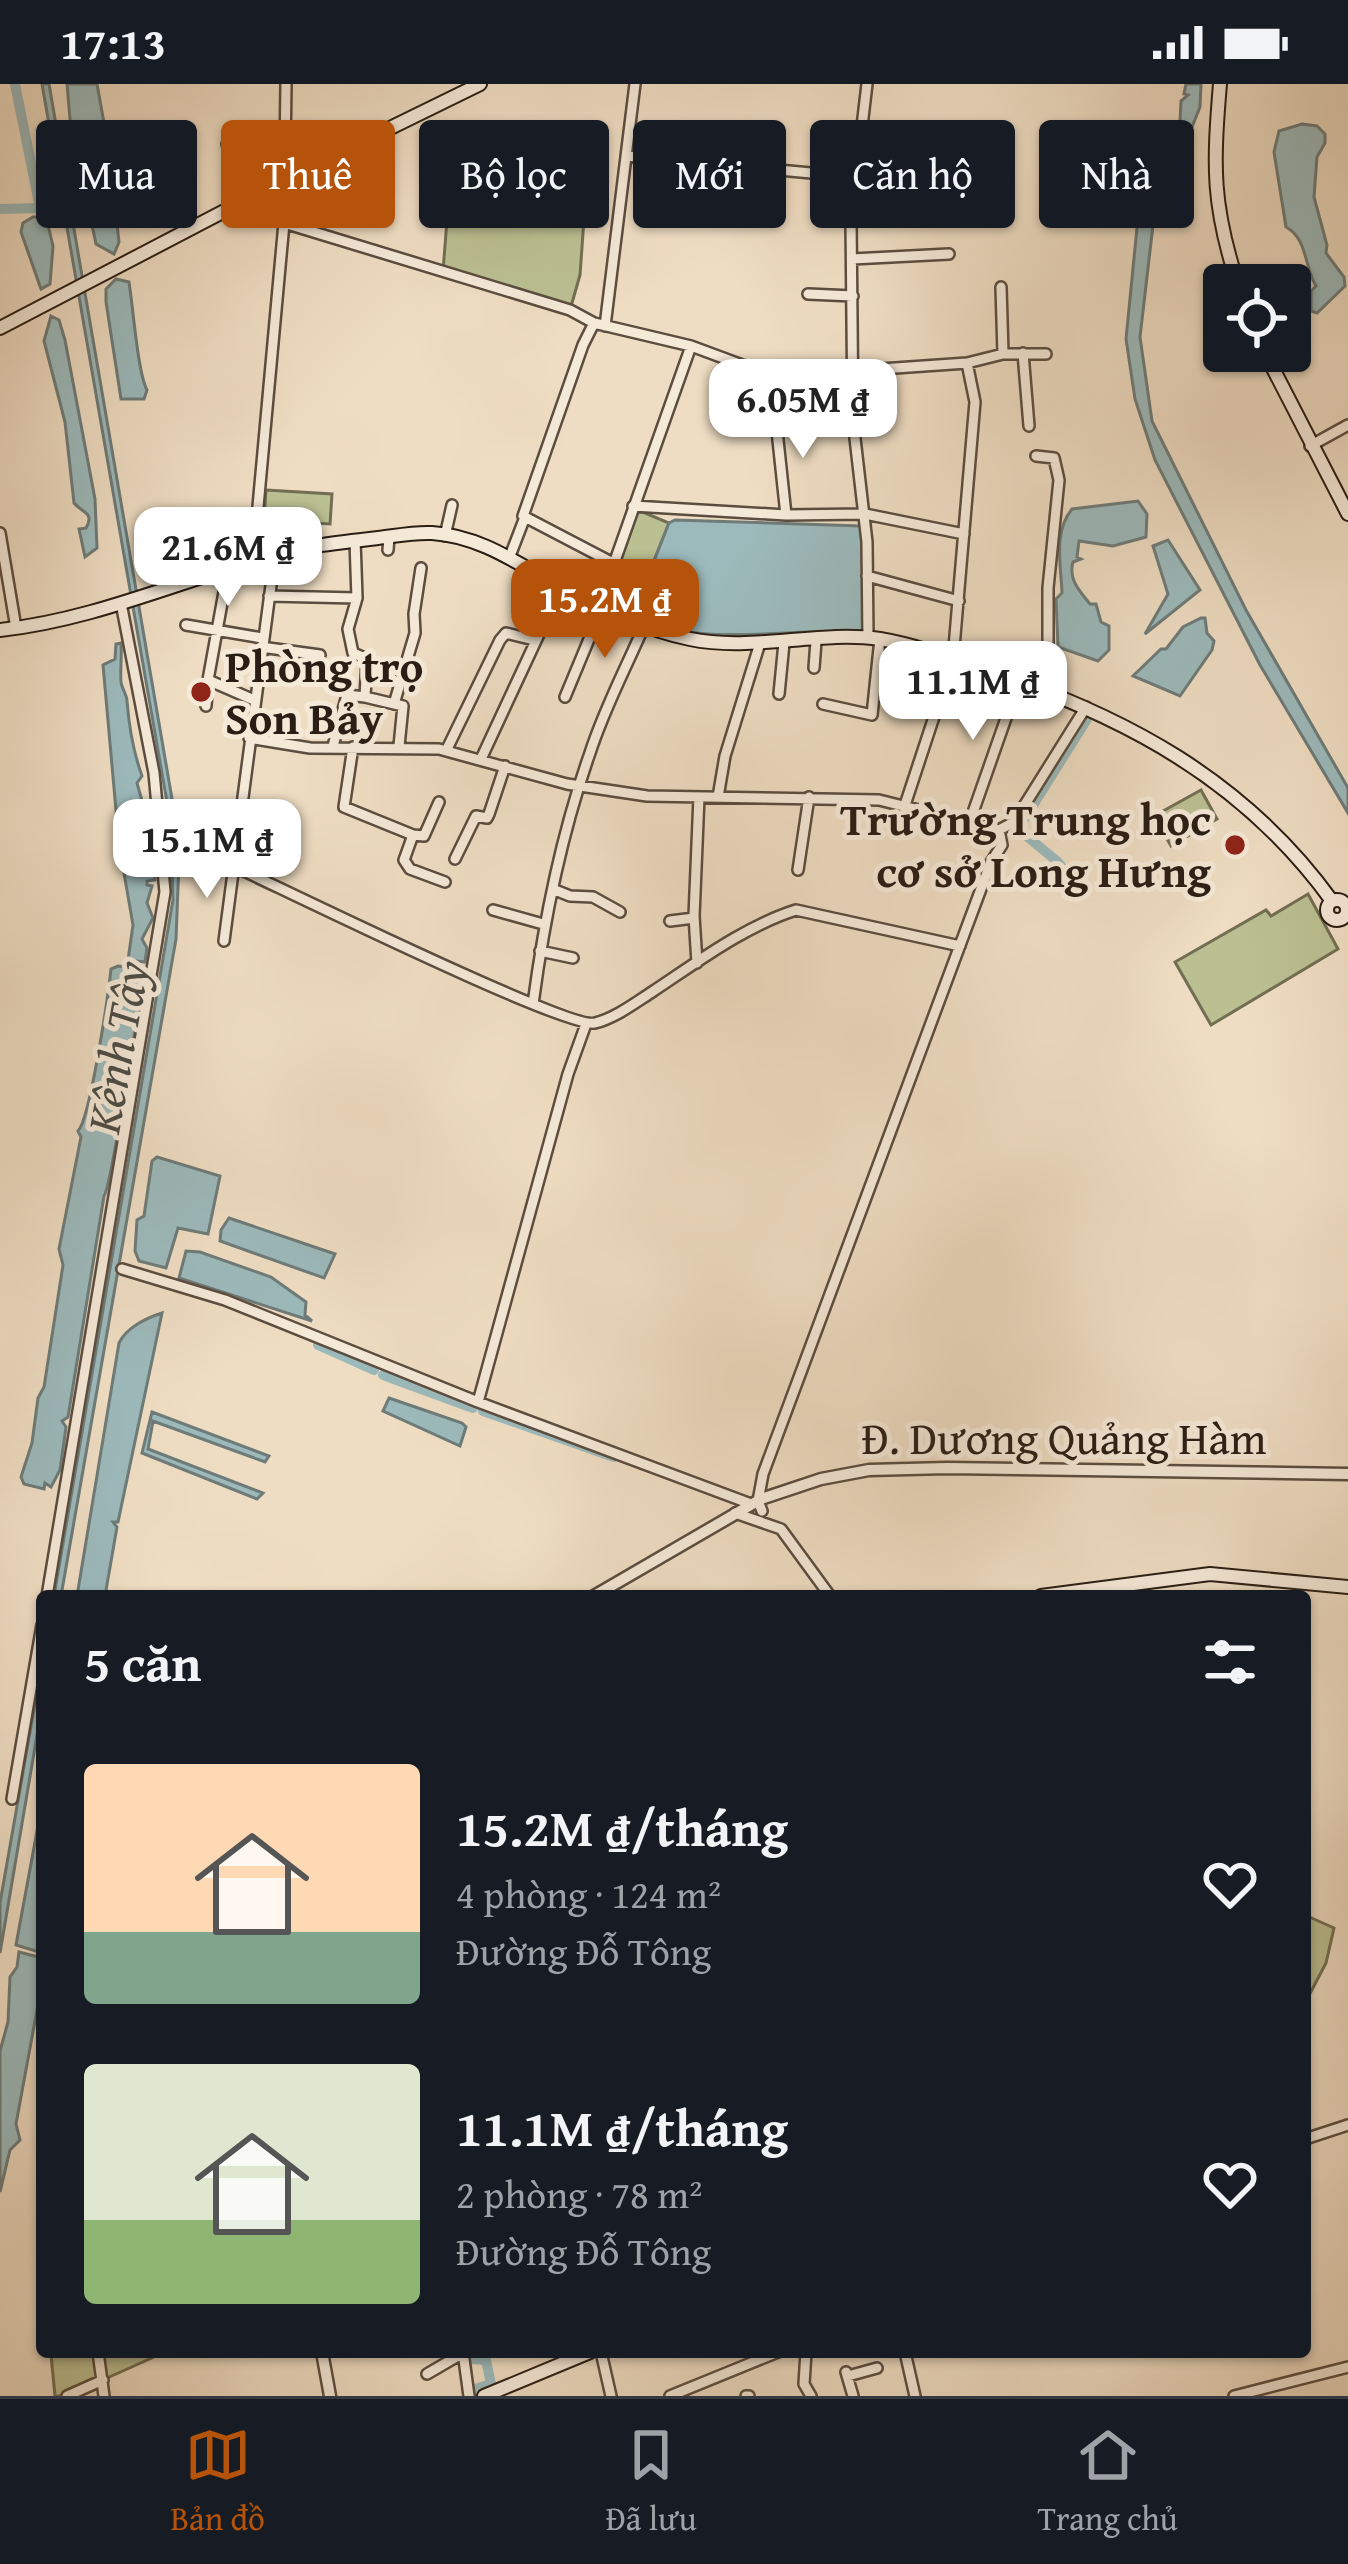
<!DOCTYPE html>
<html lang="vi">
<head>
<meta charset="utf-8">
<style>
  :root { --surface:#171b24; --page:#20242c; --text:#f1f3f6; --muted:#9ea1a6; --line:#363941; --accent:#b45309 }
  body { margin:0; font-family:"Gentium Book Plus",serif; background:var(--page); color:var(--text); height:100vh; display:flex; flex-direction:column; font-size:45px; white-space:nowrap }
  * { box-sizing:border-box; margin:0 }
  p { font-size:39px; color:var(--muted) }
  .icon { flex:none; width:66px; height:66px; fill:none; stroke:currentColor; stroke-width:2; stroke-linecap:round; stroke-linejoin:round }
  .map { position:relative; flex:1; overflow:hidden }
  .panel { position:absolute; left:36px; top:1506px; width:1275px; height:768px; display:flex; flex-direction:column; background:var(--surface); border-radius:12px; box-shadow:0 3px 9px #0004 }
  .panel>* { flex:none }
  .hud { position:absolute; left:36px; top:36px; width:1278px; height:108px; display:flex; gap:24px }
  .controls { position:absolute; left:1203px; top:180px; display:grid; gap:24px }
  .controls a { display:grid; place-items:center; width:108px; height:108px; border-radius:12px; background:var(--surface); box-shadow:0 3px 9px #0004; font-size:60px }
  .price { position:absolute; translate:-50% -102px; padding:0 27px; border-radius:24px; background:#fff; color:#222; font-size:39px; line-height:78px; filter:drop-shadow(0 3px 6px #0008) }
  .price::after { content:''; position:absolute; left:50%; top:72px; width:36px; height:27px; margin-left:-18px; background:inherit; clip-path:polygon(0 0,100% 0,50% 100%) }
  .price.current { background:var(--accent); color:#fff }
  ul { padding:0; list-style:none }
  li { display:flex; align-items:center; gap:36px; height:300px; padding:0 48px }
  li span { display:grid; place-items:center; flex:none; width:336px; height:240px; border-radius:12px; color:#555 }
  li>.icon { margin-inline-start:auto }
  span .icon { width:144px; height:144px; fill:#fffc; stroke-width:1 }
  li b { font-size:51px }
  h2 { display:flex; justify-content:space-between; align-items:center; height:144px; padding:0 48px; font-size:51px }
  .pill { padding:0 42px; border-radius:12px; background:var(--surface); box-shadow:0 3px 9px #0004; font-size:42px; line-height:108px }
  .pill.current { background:var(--accent); color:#fff }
  .status { display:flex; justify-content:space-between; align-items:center; height:84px; padding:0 60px; background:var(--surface); direction:ltr }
  .status svg { height:33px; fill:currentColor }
  .tab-bar { display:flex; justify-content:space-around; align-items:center; height:168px; border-top:3px solid var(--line); background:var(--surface); font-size:33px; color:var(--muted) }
  .tab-bar a { display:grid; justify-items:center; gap:6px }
  .tab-bar .current { color:var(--accent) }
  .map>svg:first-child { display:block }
  .green { fill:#bbc092; stroke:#726e53; stroke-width:3 }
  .water { fill:#9cbabc; stroke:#6e7b79; stroke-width:3 }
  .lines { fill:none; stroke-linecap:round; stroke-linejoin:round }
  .canal { stroke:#9cbabc; stroke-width:10 }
  .minor-casing { stroke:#5b4d40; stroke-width:14 }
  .tertiary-casing { stroke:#5b4d40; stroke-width:15 }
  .secondary-casing { stroke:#2a1d14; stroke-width:16 }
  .minor { stroke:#f5e9d8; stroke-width:9 }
  .tertiary { stroke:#f5e9d8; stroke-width:10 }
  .secondary { stroke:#f5e9d8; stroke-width:12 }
  .poi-dot { fill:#8f2418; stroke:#f5e9d8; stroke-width:4.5 }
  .labels { text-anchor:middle; stroke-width:10; stroke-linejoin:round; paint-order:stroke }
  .poi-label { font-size:45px; font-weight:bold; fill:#2a1d14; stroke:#f5e9d8; text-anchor:start }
  .street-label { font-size:45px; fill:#2a1d14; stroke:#f5e9d8 }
  .water-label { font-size:48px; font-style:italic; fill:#4c4c46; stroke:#f5e9d8 }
</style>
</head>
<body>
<div class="status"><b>17:13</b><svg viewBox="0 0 49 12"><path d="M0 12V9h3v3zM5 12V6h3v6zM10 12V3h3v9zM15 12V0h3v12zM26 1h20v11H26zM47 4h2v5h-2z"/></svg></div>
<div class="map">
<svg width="1348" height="2312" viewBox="0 0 1348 2312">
  <rect width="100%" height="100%" fill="#efddc3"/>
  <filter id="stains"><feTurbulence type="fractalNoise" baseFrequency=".00167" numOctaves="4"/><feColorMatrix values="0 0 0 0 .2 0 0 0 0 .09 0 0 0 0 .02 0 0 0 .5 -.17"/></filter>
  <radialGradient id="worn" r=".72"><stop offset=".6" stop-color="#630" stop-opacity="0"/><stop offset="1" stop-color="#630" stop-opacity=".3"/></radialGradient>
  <path class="green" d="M449,111L579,129L584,135L580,191L570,226L443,187Z
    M266,406L332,410L330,440L264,436Z
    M638,426L669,439L649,489L617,477Z
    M1201,706L1217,735L1171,762L1154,732Z
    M1308,810L1338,865L1211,941L1175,878L1266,826L1271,832Z
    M1305,1831L1334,1844L1326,1879L1305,1919Z
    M61,2268H165L67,2312H55L51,2271Z"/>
  <path class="water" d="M42,0H49L176,738L179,778L176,855L61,1512H54L173,816L171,741Z
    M67,0H97L120,128L116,131L119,158L114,170L96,160L70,35Z
    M1186,0H1201L1200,23L1153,141L1140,253L1152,337L1246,526L1348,704V729L1260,581L1155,376L1135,315L1126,255L1138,134L1180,37L1181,17L1188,11L1184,10Z
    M1302,40L1317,42L1325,50V59L1317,73L1314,113L1327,161L1326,169L1344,193L1345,202L1317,229L1311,227V207L1316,202C1304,183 1308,155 1286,143L1274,68L1279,47Z
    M33,133H46L53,162L50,200L41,205L21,148L23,139Z
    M116,195L129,198C133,223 138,290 147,306L144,315H121L106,218V205Z
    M51,232L59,236L65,256L95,415L97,464L85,473L79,445L86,444C95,428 82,429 74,419L65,338L44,257Z
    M1138,417L1147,430L1146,453L1113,462L1079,457L1077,473L1081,475L1073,478C1068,496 1080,507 1090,520H1096L1101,538L1109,542V566L1098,577L1058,563L1056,515L1062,509C1061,481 1053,448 1072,425Z
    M675,436L861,442L865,554C846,552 827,548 809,548C765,549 666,561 635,525L669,439Z
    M1168,456L1200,506L1145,550L1168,510L1153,462Z
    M1201,534H1205L1207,549L1214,557L1212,566L1180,612L1133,592L1161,565H1166L1183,543Z
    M121,559C122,573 120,587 121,598C122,605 127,611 127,617C129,643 133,667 142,692L137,699L148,738L155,796L147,797V801L152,802L147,819L153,834L142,855L147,864L145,878L128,876L133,841L119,760L103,581L115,575L116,560Z
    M118,882L146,885L143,906L137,909L140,916C135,944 111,1104 104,1112L68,1333L62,1337L66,1343L60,1386L51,1403L45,1399L44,1405L24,1400L21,1393L32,1359L38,1314L44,1303L63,1181L59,1165L81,1053L78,1047C90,1035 108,913 111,885Z
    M157,1073L220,1092L208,1150L178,1144L166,1184L139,1177L135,1167L137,1136L144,1132L152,1077Z
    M229,1134L335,1170L324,1194L220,1157L221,1146Z
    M186,1167L200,1168L271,1193L306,1218L305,1231L312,1237L179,1194Z
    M162,1229L118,1438H113L117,1443L105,1512H77L119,1259C126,1244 146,1234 162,1229Z
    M389,1314L462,1339L466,1343L460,1362L383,1327Z
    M152,1328L269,1372L265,1378L153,1337L148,1365L263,1409L257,1415L142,1369Z
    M42,1580V1622L0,1869V1819Z
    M42,1720V1869L16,1861Z
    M19,1868L42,1874V1899L16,2040L20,2056L10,2066L0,2108V1967L8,1938L10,1893L17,1883Z"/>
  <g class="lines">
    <path class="canal" d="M0,125L40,124L15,0
      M1079,807L1058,778L1018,745L1087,635
      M318,1261L374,1286
      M383,1291L473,1324
      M483,1327L614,1373
      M471,2275L486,2276L491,2300L472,2306"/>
    <g class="minor-casing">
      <path id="minor" d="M867,0L851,136L853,337L867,458L868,554
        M227,60L242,118
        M627,72L855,93
        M284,139L570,226L594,239L691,262L745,282L852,287L967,279L1003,270H1046
        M852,175L949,170
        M1001,203L1003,270
        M808,210L853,212
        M594,239L583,261L523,432L613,479
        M605,242L635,0
        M1023,269L1029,342
        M775,328L786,431
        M1310,362L1348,341
        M633,422L786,431L865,430L964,450
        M0,449L16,544
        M445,452L452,421
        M355,456L357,514L348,545L353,569L367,575L365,613L403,622L399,662
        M388,466L389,453
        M510,472L525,433
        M253,477L284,139L286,0
        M228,486L208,596L254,616
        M867,492L959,517
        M269,512L357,514
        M599,522L691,262
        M186,541L262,554
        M261,563L320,571
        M814,584L816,557
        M1036,603L1048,567V504L1059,396L1054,374L1036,372
        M779,610L784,559
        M565,613L602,524
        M394,620L415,549L414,530L421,484
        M823,620L872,631L880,555
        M206,622L208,596
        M249,654L310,664L439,665L567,700L647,712L879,716L999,746L1014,738L1086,623
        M333,662L347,611L365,613
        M353,663L344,723L413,751L404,776L410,785L445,798
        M446,667L500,556L506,549L534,556
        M481,675L561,503
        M718,713L725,672L760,559
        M905,721L953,575L975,318L967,279
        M970,737L1019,597
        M413,751L424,752L439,718
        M455,775L476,732L487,734L489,730L505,682
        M233,782C279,803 569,946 595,939C615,934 635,919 652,908C696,879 745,842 796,826L960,862
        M798,786L809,713
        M555,806L570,812L593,813L620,828
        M493,826L543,840
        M670,837L694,834
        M224,857L275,471
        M540,867L573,874
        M697,879L694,832L699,713
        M533,920C544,837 562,748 590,669C604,625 626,584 644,542
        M122,1185L225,1216L478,1318L751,1420
        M478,1318L568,990L586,940
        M762,1427L758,1417L763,1390L991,778L1002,761L999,746
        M735,1429L781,1445L830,1512
        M47,1512L165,808L154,689L121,519
        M12,1715L42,1541
        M1305,2055L1348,2041
        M98,2268L104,2312
        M463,2268L469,2312
        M601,2268L611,2312
        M806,2268L804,2300L811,2312
        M905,2268L915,2312
        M846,2288L853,2312
        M427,2290L463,2269
        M848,2292L877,2284
        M67,2312L103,2296
        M670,2312L778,2268
        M746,2312H749
        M1234,2312L1348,2283"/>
    </g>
    <g class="tertiary-casing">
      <path id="tertiary" d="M1346,822L1348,821
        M594,1512L761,1415L821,1395L869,1386L947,1384L1348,1390
        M322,2268L330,2312"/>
    </g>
    <g class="secondary-casing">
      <path id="secondary" d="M1220,0C1213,83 1212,121 1238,201
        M0,244L284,96L480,0
        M1264,267L1348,430
        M0,546C94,536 181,496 271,472C305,462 342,458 378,454C395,452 414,448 432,449C482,452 521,482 564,505C603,525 646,546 690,555C752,568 819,546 880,555C915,561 951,574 984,585C1124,632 1244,695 1332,817
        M1327 826a10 10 0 1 1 20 0a10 10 0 1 1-20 0Z
        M1041,1512L1210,1490L1348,1503
        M484,2312L590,2268"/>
    </g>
    <use href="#minor" class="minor"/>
    <use href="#tertiary" class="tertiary"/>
    <use href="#secondary" class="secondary"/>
  </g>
  <g class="poi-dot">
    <circle cx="201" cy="608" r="12"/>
    <circle cx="1235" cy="761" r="12"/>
  </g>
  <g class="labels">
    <g class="poi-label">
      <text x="225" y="598">Phòng trọ<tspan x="225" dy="52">Son Bảy</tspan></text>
      <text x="1211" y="751" text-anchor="end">Trường Trung học<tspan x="1211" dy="52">cơ sở Long Hưng</tspan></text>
    </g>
    <g class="street-label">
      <text x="1064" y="1370">Đ. Dương Quảng Hàm</text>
    </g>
    <g class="water-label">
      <text transform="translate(117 963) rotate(-80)" y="17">Kênh Tây</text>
    </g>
  </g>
  <rect width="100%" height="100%" filter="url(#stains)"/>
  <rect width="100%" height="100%" fill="url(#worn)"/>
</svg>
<div class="controls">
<a><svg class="icon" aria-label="locate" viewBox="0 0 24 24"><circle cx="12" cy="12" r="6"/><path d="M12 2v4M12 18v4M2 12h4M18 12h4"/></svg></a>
</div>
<b class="price" style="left:803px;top:377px">6.05M ₫</b>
<b class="price" style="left:228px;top:525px">21.6M ₫</b>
<b class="price current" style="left:605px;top:577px">15.2M ₫</b>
<b class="price" style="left:973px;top:659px">11.1M ₫</b>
<b class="price" style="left:207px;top:817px">15.1M ₫</b>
<div class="hud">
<a class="pill">Mua</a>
<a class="pill current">Thuê</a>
<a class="pill">Bộ lọc</a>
<a class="pill">Mới</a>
<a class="pill">Căn hộ</a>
<a class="pill">Nhà</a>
</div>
<section class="panel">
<h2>5 căn<svg class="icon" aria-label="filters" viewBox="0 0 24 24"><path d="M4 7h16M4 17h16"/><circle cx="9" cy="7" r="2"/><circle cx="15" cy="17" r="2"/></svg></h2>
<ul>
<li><span style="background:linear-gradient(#ffd9b3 70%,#7fa58c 0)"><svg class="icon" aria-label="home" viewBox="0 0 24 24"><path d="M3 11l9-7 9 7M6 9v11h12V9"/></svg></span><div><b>15.2M ₫/tháng</b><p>4 phòng · 124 m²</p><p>Đường Đỗ Tông</p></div><svg class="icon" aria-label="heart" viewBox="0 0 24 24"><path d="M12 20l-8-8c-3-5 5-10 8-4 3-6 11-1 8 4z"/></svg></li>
<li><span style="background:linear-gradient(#dfe7d0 65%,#8fb573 0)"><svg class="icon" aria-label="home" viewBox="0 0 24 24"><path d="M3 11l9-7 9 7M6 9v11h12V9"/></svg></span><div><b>11.1M ₫/tháng</b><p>2 phòng · 78 m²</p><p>Đường Đỗ Tông</p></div><svg class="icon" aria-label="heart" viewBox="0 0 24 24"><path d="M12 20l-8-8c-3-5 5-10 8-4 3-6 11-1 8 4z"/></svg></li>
</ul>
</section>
</div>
<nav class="tab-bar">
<a class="current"><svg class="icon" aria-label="map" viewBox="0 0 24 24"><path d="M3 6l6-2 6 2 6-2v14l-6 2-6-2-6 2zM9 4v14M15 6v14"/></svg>Bản đồ</a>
<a><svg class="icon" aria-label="saved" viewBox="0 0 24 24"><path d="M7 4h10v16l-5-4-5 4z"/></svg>Đã lưu</a>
<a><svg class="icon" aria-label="home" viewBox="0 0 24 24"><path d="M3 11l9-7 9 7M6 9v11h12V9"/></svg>Trang chủ</a>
</nav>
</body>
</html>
